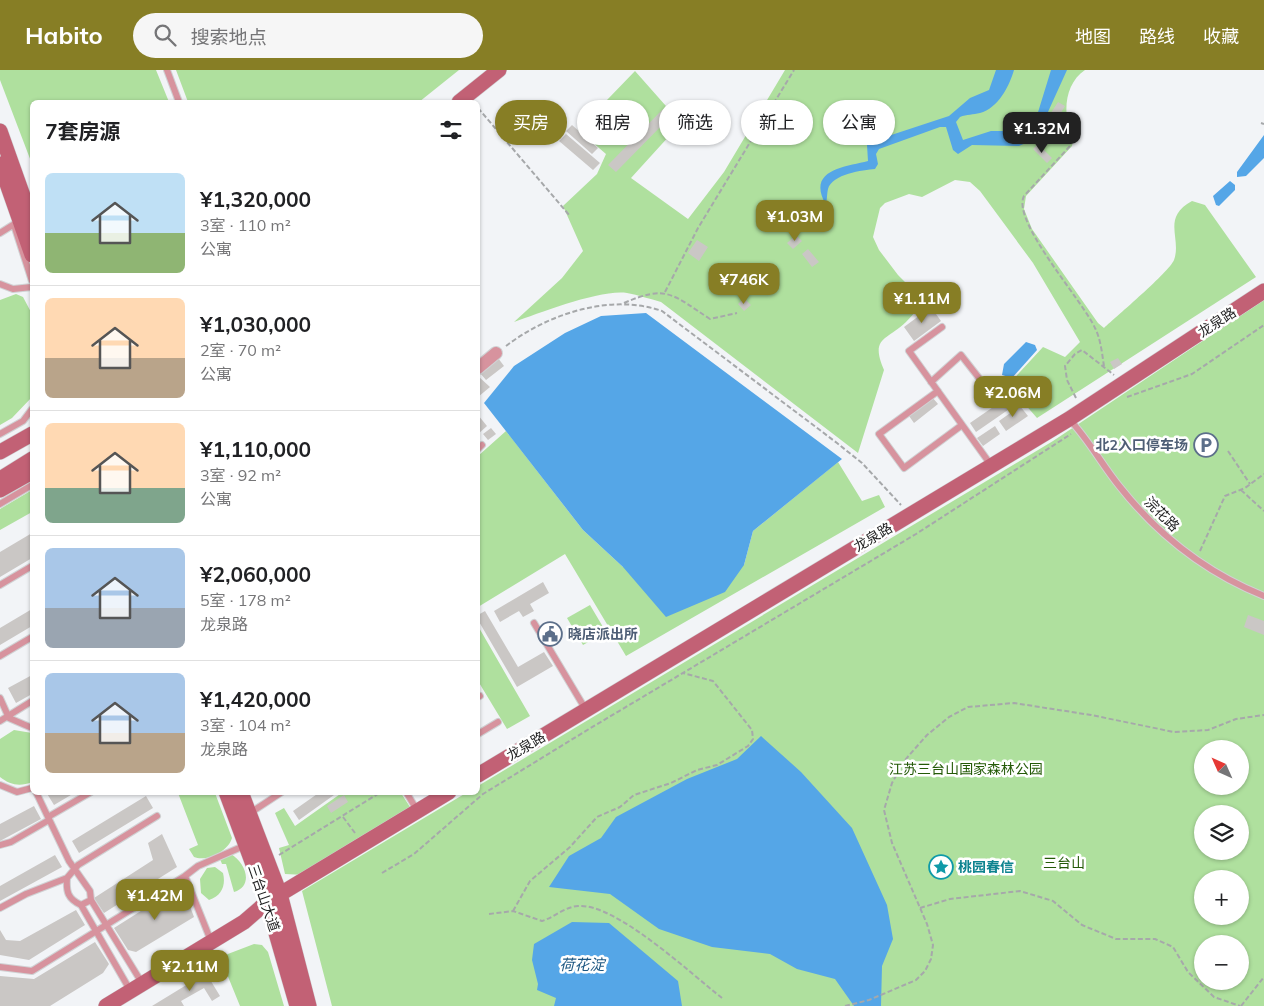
<!DOCTYPE html>
<html lang="zh">
<head>
<meta charset="utf-8">
<style>
  :root { --surface:#fff; --page:#f6f6f6; --text:#202124; --muted:#757577; --line:#e0e0e0; --accent:#877e25 }
  body { margin:0; font-family:Mulish,"Noto Sans SC",sans-serif; background:var(--page); color:var(--text); height:100vh; display:flex; flex-direction:column; font-size:19px; white-space:nowrap }
  * { box-sizing:border-box; margin:0 }
  p { font-size:16px; color:var(--muted) }
  .icon { flex:none; width:28px; height:28px; fill:none; stroke:currentColor; stroke-width:2; stroke-linecap:round; stroke-linejoin:round }
  .map { position:relative; flex:1; overflow:hidden }
  .details { position:absolute; left:30px; top:30px; width:450px; height:695px; display:flex; flex-direction:column; background:var(--surface); border-radius:8px; box-shadow:0 1px 4px #0004 }
  .details>* { flex:none }
  .top-card { position:absolute; left:495px; top:30px; width:475px; height:45px; display:flex; gap:10px }
  .needle { width:32px; rotate:315deg }
  .fabs { position:absolute; left:1194px; top:670px; display:grid; gap:10px }
  .fabs a { display:grid; place-items:center; width:55px; height:55px; border-radius:50%; background:var(--surface); box-shadow:0 1px 4px #0004; font-size:25px }
  .price { position:absolute; translate:-50% -42px; padding:0 11px; border-radius:10px; background:var(--accent); color:#fff; font-size:16px; line-height:32px; filter:drop-shadow(0 1px 2px #0008) }
  .price::after { content:''; position:absolute; left:50%; top:30px; width:15px; height:11px; margin-left:-8px; background:inherit; clip-path:polygon(0 0,100% 0,50% 100%) }
  .price.selected { background:#222; color:#fff }
  ul { padding:0; list-style:none }
  li { display:flex; align-items:center; gap:15px; height:125px; padding:0 15px }
  li+li { border-top:1px solid var(--line) }
  li span { display:grid; place-items:center; flex:none; width:140px; height:100px; border-radius:8px; color:#555 }
  li>.icon { margin-inline-start:auto }
  span .icon { width:60px; height:60px; fill:#fffc; stroke-width:1 }
  li b { font-size:21px }
  h2 { display:flex; justify-content:space-between; align-items:center; height:60px; padding:0 15px; font-size:21px }
  .pill { padding:0 18px; border-radius:22px; background:var(--surface); box-shadow:0 1px 4px #0004; font-size:18px; line-height:45px }
  .pill.selected { background:var(--accent); color:#fff }
  header { display:flex; align-items:center; gap:30px; box-sizing:border-box; height:70px; padding:0 25px; background:var(--accent); color:#fff }
  header strong { font-size:24px }
  nav { display:flex; gap:28px; margin-inline-start:auto; font-size:18px }
  .search { width:350px; height:45px; background:var(--page); display:flex; align-items:center; gap:12px; box-sizing:border-box; padding:0 18px; border-radius:28px; color:var(--muted); font-size:19px }
  .map>svg:first-child { display:block }
  .green { fill:#afe09e; fill-rule:evenodd }
  .water { fill:#55a6e7 }
  .building { fill:#cac7c5 }
  .lines { fill:none; stroke-linecap:round; stroke-linejoin:round }
  .lane-casing { stroke:#d0d2d4; stroke-width:8 }
  .street-casing { stroke:#d0d2d4; stroke-width:14 }
  .secondary-casing { stroke:#d0d2d4; stroke-width:16 }
  .path { stroke:#a6a8aa; stroke-width:2; stroke-dasharray:5 2.5; stroke-linecap:butt }
  .lane { stroke:#d7939e; stroke-width:6 }
  .street { stroke:#d7939e; stroke-width:12 }
  .secondary { stroke:#c26175; stroke-width:15 }
  .labels { text-anchor:middle; stroke-width:5; stroke-linejoin:round; paint-order:stroke }
  .street-label { font-size:14px; fill:#1e1e1f; stroke:#fff }
  .service-label { font-size:14px; font-weight:bold; fill:#4e5e75; stroke:#fff; text-anchor:end }
  .park-label { font-size:14px; fill:#245a07; stroke:#fff }
  .culture-label { font-size:14px; font-weight:bold; fill:#0d838f; stroke:#fff; text-anchor:start }
  .water-label { font-size:15px; font-style:italic; fill:#1d5782; stroke:#fff }
</style>
</head>
<body>
<header>
<strong>Habito</strong>
<div class="search"><svg class="icon" aria-label="search" viewBox="0 0 24 24"><circle cx="10" cy="10" r="6"/><path d="M15 15l6 6"/></svg>搜索地点</div>
<nav><a>地图</a><a>路线</a><a>收藏</a></nav>
</header>
<div class="map">
<svg width="1264" height="936" viewBox="0 0 1264 936">
  <rect width="100%" height="100%" fill="#f2f4f7"/>
  <path class="green" d="M0,0H156L169,32H32V94L0,10Z
    M176,0H459L419,32H188Z
    M785,0H1085C1067,12 1063,37 1069,57C1072,65 1074,68 1072,76L1026,126L1024,139L1032,159L1098,253L1104,258C1117,246 1169,202 1174,190C1182,168 1161,148 1192,131L1205,135L1256,207L1037,348L1008,315L1043,277L1065,287L1080,272L1033,193L980,121L970,112L955,110L922,127L909,124L885,133L880,138L873,167L879,180L898,205L907,214L929,225C921,234 914,244 906,252C886,271 870,267 884,300L858,383L661,232C650,229 638,225 627,223C601,219 540,243 514,252L562,208L583,181L563,136L597,104L606,84L578,60L635,1L681,53L631,108L688,149L724,102Z
    M16,224L23,227L32,244V327L12,348L0,355V230Z
    M1264,230V936H332L302,821L466,723L478,722V716L1053,371ZM1202,679H1240V716H1202ZM1202,744H1240V781H1202ZM1202,809H1240V846H1202ZM1202,874H1240V911H1202Z
    M506,361L583,460L623,497L744,495L753,461L838,392L862,431L879,425L885,437L626,586L565,484L478,537V386Z
    M32,420V442L0,460V439Z
    M590,535L606,562L583,575L567,548Z
    M478,556L530,646L507,659L478,611Z
    M14,660L32,663V712C20,717 10,715 0,707V669Z
    M343,722L401,723L410,737L305,805L285,804L279,778L289,775L275,743L284,738L295,756Z
    M178,723H215L232,768C228,782 206,792 194,787L189,779L198,775Z
    M231,784C246,793 254,816 234,822L226,794H222L220,789Z
    M215,797L223,803C226,815 222,826 209,830L201,823L200,809L207,798Z
    M254,874L262,875L268,882L284,936H240L220,887Z"/>
  <path class="water" d="M996,0H1014C1009,17 998,38 980,43C973,45 967,44 960,47L956,52L963,70L991,61H1029L1035,52L1051,0H1067L1038,64L1028,72L1019,76L972,75L958,84L953,80L946,57H940L879,79L876,84L878,94L875,99C863,100 832,104 828,119C827,123 827,130 826,135C806,100 844,97 868,91L867,75L870,72L949,46L970,28L989,20Z
    M1264,65V88L1246,106L1237,107V102Z
    M1230,111L1235,115V120L1219,136L1216,135L1213,126Z
    M646,243L842,389L753,461L744,495L725,522L666,547L623,497L583,460L484,333L514,296L565,263L601,246Z
    M1026,272L1035,275L1037,280L1012,308L1002,305L1004,294Z
    M761,666L801,702L852,758L887,835L893,869L882,896L881,936H854L835,909L797,899L770,884L712,877L659,859L610,824L549,817L569,786L601,768L616,747L687,709L737,689Z
    M572,852L609,853L678,911L682,936H554L556,928L537,920L538,914L532,890L534,874Z"/>
  <path class="building" d="M1058,32L1065,36L1056,51L1049,46Z
    M662,40L670,47L616,102L608,95Z
    M1054,52L1065,60L1061,65L1051,57Z
    M572,55L598,78L592,84L566,61Z
    M566,64L600,93L593,100L559,71Z
    M1038,74L1052,88L1047,93L1033,79Z
    M796,165L802,171L793,179L787,173Z
    M697,170L708,177L699,191L688,183Z
    M808,179L819,192L812,197L802,184Z
    M744,228L751,235L744,241L738,234Z
    M931,237L941,251L914,271L904,257Z
    M498,288L504,296L486,310L480,303Z
    M1118,288L1122,294L1114,299L1110,292Z
    M478,306L490,317L478,327Z
    M1012,324L1018,333L976,362L970,353Z
    M932,327L938,334L914,353L909,346Z
    M1020,336L1028,346L1006,361L999,351Z
    M478,345L487,356L478,364Z
    M995,356L1000,364L983,376L977,368Z
    M491,358L496,364L488,370L483,364Z
    M32,463V488L0,507V482Z
    M543,512L549,523L530,534L534,541L523,547L519,541L500,552L494,541Z
    M32,539V556L0,575V558Z
    M485,541L518,597L544,582L553,596L517,617L478,550V545Z
    M1248,545L1264,551V565L1244,557Z
    M32,605V624L16,633L8,618Z
    M46,722H76L54,735Z
    M320,722H332L334,725L299,750L293,741Z
    M344,725L348,732L331,743L327,736Z
    M146,726L153,738L79,783L72,771Z
    M34,736L41,749L0,771V754Z
    M162,764L177,797L104,843L94,828L153,790L148,773Z
    M55,785L62,797L0,831V816Z
    M174,820L182,822L186,826L194,847L136,882L128,880L114,858Z
    M76,840L85,855L29,890L0,885V860L6,870L20,871Z
    M95,872L109,894L103,903L50,936H0V906L34,909Z
    M206,903L220,926L212,931L204,918L181,931L184,936H152Z"/>
  <g class="lines">
    <g class="lane-casing">
      <path id="lane" d="M167,0L179,32
        M14,155L32,211
        M0,163L16,153
        M0,214L13,219L32,217
        M942,257L909,281L991,395
        M931,312L961,285L997,331
        M938,321L879,364L904,398L962,355
        M1069,349C1089,370 1102,395 1120,417C1158,465 1207,503 1264,526
        M0,364L23,351L32,339
        M478,379L482,375
        M0,434L32,415
        M0,515L32,496
        M534,553L586,640
        M0,586L32,567
        M478,627L480,626
        M0,628L9,648L32,658
        M0,651L32,631
        M478,664L498,652
        M0,715L17,722L32,718
        M36,722L69,791L90,821L91,830L81,835
        M406,722L417,740
        M250,743L282,722
        M48,747L91,722
        M0,775L11,772L49,750
        M185,806L198,796L246,775
        M91,830L142,913
        M0,838L26,824L67,808
        M0,897L32,901L185,806L211,871
        M130,920L81,835C68,829 66,822 67,808L78,795L157,746"/>
    </g>
    <g class="street-casing">
      <path id="street" d="M478,298L496,283"/>
    </g>
    <g class="secondary-casing">
      <path id="secondary" d="M459,32L499,0
        M0,61L32,151
        M0,94L32,185
        M0,382L32,364
        M0,409L32,389
        M0,420L32,402
        M478,705L1069,349L1264,221
        M226,722L267,832L297,936
        M241,722L280,824L309,936
        M106,936L244,852L267,832L449,722"/>
    </g>
    <path class="path" d="M478,38L570,146
      M1062,48L1071,70L1070,76L1024,126C1011,151 1083,231 1095,258C1101,270 1102,284 1104,296
      M1261,53L1264,54
      M665,222L698,158L794,0
      M624,233C667,214 673,225 710,249L737,243
      M506,276C548,244 610,223 662,241L837,373L862,393L901,435
      M1127,327L1192,304L1264,255
      M1076,328L1067,310L1065,296L1075,284L1082,280L1114,305
      M1228,381L1250,414
      M1241,420L1264,441
      M1200,481L1225,426L1245,418L1264,404
      M343,747L355,763
      M279,785L381,722
      M382,803L414,784L483,724L589,659L916,464L1071,364
      M920,838L950,829L1020,821L1053,831L1082,855L1116,869H1155L1173,877L1188,902L1214,927L1240,936
      M513,841L530,811L570,777L597,747L620,737L634,725L671,713L697,700L717,695L748,676L753,669L752,660L713,611L683,603
      M489,844L513,841L542,851C555,847 564,837 578,836C616,833 691,904 722,928
      M845,936L869,930L916,910L925,901L931,889L933,875L927,854L892,773L884,740L892,713L905,690L927,665L949,647L968,637L1014,633L1091,645L1174,662L1208,660L1236,649L1264,645
      M1241,936L1264,907"/>
    <use href="#lane" class="lane"/>
    <use href="#street" class="street"/>
    <use href="#secondary" class="secondary"/>
  </g>
  <defs>
    <g id="parking-ring" transform="scale(1.25)"><circle r="9.5" fill="#fff" stroke="#5c6f8a" stroke-width="1.5"/><path d="M-3.5-5.5H1a3.5 3.5 0 0 1 0 7H-1V5.5H-3.5ZM-1-3.4V-.6H.8a1.4 1.4 0 0 0 0-2.8Z" fill="#5c6f8a"/></g>
    <g id="civic-ring" transform="scale(1.25)"><circle r="9.5" fill="#fff" stroke="#5c6f8a" stroke-width="1.5"/><path d="M-.6-6.5H3V-4.5H.6V-3L4-1V1h2V6H-6V1h2V-1L-.6-3ZM-1.2 2.5V6h2.4V2.5Z" fill="#5c6f8a"/></g>
    <g id="sight-ring" transform="scale(1.25)"><circle r="9.5" fill="#fff" stroke="#0f9aa8" stroke-width="1.5"/><path d="M0-6L1.8-2.2L6-1.7L2.9 1.2L3.7 5.4L0 3.3L-3.7 5.4L-2.9 1.2L-6-1.7L-1.8-2.2Z" fill="#0f9aa8"/></g>
  </defs>
  <g fill-rule="evenodd">
    <use href="#parking-ring" x="1206" y="375"/>
    <use href="#civic-ring" x="550" y="564"/>
    <use href="#sight-ring" x="941" y="797"/>
  </g>
  <g class="labels">
    <g class="street-label">
      <text transform="translate(1217 252) rotate(-33)" y="5">龙泉路</text>
      <text transform="translate(1162 444) rotate(45)" y="5">浣花路</text>
      <text transform="translate(873 467) rotate(-31)" y="5">龙泉路</text>
      <text transform="translate(526 676) rotate(-31)" y="5">龙泉路</text>
      <text transform="translate(264 828) rotate(71)" y="5">三台山大道</text>
    </g>
    <g class="service-label">
      <text x="1188" y="380">北2入口停车场</text>
      <text x="568" y="569" text-anchor="start">晓店派出所</text>
    </g>
    <g class="park-label">
      <text x="966" y="704">江苏三台山国家森林公园</text>
      <text x="1064" y="798">三台山</text>
    </g>
    <g class="culture-label">
      <text x="958" y="802">桃园春信</text>
    </g>
    <g class="water-label">
      <text x="582" y="900">荷花淀</text>
    </g>
  </g>
</svg>
<div class="fabs">
<a><svg class="needle" viewBox="-14 -14 28 28"><path d="M0-13l5 13h-10z" fill="#e53935"/><path d="M0 13l5-13h-10z" fill="#757577"/></svg></a>
<a><svg class="icon" aria-label="layers" viewBox="0 0 24 24"><path d="M12 4l9 5-9 5-9-5zM3 14l9 5 9-5"/></svg></a>
<a>+</a>
<a>−</a>
</div>
<b class="price selected" style="left:1042px;top:84px">¥1.32M</b>
<b class="price" style="left:795px;top:172px">¥1.03M</b>
<b class="price" style="left:744px;top:235px">¥746K</b>
<b class="price" style="left:922px;top:254px">¥1.11M</b>
<b class="price" style="left:1013px;top:348px">¥2.06M</b>
<b class="price" style="left:155px;top:851px">¥1.42M</b>
<b class="price" style="left:190px;top:922px">¥2.11M</b>
<div class="top-card">
<a class="pill selected">买房</a>
<a class="pill">租房</a>
<a class="pill">筛选</a>
<a class="pill">新上</a>
<a class="pill">公寓</a>
</div>
<section class="details">
<h2>7套房源<svg class="icon" aria-label="filters" viewBox="0 0 24 24"><path d="M4 7h16M4 17h16"/><circle cx="9" cy="7" r="2"/><circle cx="15" cy="17" r="2"/></svg></h2>
<ul>
<li><span style="background:linear-gradient(#bfe0f5 60%,#8fb573 0)"><svg class="icon" aria-label="home" viewBox="0 0 24 24"><path d="M3 11l9-7 9 7M6 9v11h12V9"/></svg></span><div><b>¥1,320,000</b><p>3室 · 110 m²</p><p>公寓</p></div></li>
<li><span style="background:linear-gradient(#ffd9b3 60%,#b9a48a 0)"><svg class="icon" aria-label="home" viewBox="0 0 24 24"><path d="M3 11l9-7 9 7M6 9v11h12V9"/></svg></span><div><b>¥1,030,000</b><p>2室 · 70 m²</p><p>公寓</p></div></li>
<li><span style="background:linear-gradient(#ffd9b3 65%,#7fa58c 0)"><svg class="icon" aria-label="home" viewBox="0 0 24 24"><path d="M3 11l9-7 9 7M6 9v11h12V9"/></svg></span><div><b>¥1,110,000</b><p>3室 · 92 m²</p><p>公寓</p></div></li>
<li><span style="background:linear-gradient(#a9c7e8 60%,#9aa5b1 0)"><svg class="icon" aria-label="home" viewBox="0 0 24 24"><path d="M3 11l9-7 9 7M6 9v11h12V9"/></svg></span><div><b>¥2,060,000</b><p>5室 · 178 m²</p><p>龙泉路</p></div></li>
<li><span style="background:linear-gradient(#a9c7e8 60%,#b9a48a 0)"><svg class="icon" aria-label="home" viewBox="0 0 24 24"><path d="M3 11l9-7 9 7M6 9v11h12V9"/></svg></span><div><b>¥1,420,000</b><p>3室 · 104 m²</p><p>龙泉路</p></div></li>
</ul>
</section>
</div>
</body>
</html>
